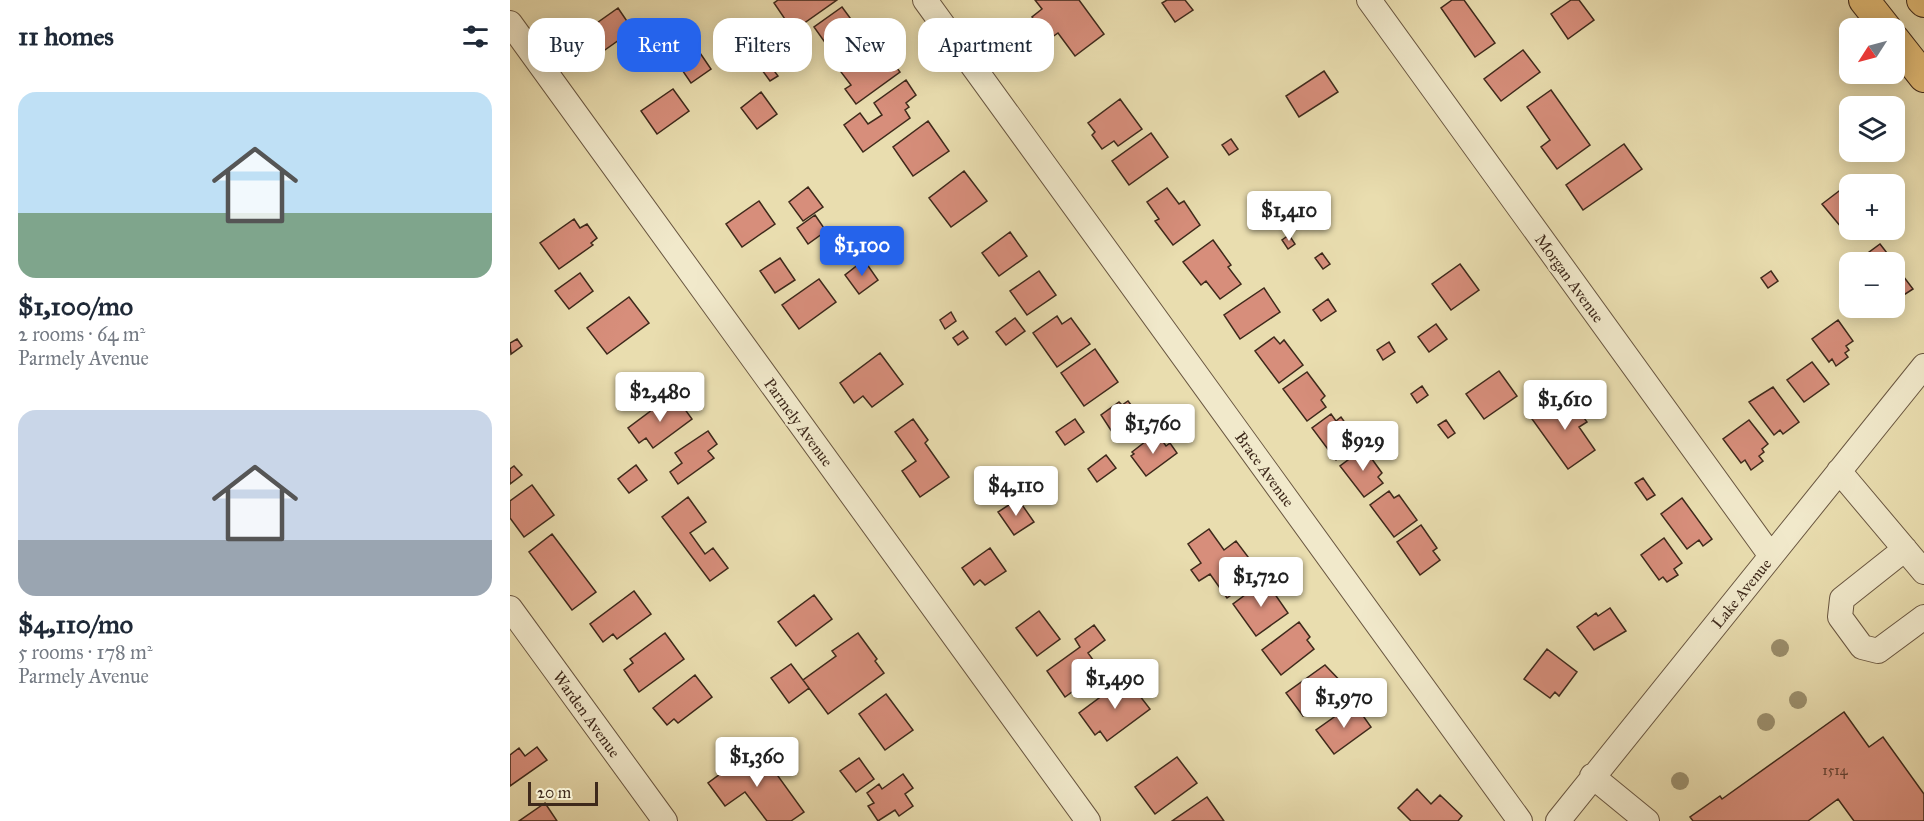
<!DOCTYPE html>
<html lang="en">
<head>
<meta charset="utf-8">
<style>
  :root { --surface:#fff; --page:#f6f6f7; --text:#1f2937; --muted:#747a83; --accent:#2563eb }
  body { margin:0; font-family:"IM FELL Great Primer",serif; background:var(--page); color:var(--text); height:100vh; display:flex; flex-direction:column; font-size:22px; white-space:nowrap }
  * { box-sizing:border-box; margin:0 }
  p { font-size:20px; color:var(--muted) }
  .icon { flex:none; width:33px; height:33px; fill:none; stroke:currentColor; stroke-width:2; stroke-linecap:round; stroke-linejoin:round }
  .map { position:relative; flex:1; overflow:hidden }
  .panel { display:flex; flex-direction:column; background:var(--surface); width:510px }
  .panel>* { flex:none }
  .hud { position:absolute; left:18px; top:18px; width:570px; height:54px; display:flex; gap:12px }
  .needle { width:39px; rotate:234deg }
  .tools { position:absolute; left:1329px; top:18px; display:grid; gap:12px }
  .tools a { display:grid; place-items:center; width:66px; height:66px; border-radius:12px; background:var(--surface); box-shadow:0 3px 15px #0003; font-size:30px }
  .scale { position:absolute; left:18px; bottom:15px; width:70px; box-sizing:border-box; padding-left:6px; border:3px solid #3e291b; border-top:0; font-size:16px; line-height:21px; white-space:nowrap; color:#3e291b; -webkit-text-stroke:4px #f1e9cb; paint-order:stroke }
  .price { position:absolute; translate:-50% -51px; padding:0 14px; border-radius:6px; background:#fff; color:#222; font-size:20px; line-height:39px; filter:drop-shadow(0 2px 3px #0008) }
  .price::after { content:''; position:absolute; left:50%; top:36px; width:18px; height:14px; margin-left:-9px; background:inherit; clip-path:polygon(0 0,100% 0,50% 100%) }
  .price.active { background:var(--accent); color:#fff }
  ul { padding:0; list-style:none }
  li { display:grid; align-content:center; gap:12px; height:318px; padding:0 18px }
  li span { display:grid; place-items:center; height:186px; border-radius:18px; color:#555 }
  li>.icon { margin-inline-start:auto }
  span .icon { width:108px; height:108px; fill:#fffc; stroke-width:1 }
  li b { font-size:26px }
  h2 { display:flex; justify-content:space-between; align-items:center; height:72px; padding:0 18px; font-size:26px }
  .chip { padding:0 21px; border-radius:18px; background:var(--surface); box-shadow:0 3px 15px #0003; font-size:21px; line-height:54px }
  .chip.active { background:var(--accent); color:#fff }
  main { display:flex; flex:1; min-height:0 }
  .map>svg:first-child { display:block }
  .building { fill:#d78e7b; stroke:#3e291b; stroke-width:1.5 }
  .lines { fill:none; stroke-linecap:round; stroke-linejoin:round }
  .minor-casing { stroke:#695640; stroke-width:26 }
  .major-casing { stroke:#3e291b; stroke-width:32 }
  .minor { stroke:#f1e9cb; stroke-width:24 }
  .major { stroke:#e4be78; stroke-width:30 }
  .tree { fill:#9b8f6d }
  .labels { text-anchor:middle; stroke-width:5; stroke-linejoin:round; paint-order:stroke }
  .number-label { font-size:14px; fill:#644233 }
  .street-label { font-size:16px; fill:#3e291b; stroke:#f1e9cb }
</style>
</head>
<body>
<main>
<section class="panel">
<h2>11 homes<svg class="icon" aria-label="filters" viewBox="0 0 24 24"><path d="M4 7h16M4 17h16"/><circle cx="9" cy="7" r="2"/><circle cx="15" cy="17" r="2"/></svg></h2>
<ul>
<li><span style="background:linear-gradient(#bfe0f5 65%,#7fa58c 0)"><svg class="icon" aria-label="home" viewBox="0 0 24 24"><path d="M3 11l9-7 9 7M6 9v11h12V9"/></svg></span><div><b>$1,100/mo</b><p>2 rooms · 64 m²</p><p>Parmely Avenue</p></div></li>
<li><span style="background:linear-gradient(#c9d6e8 70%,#9aa5b1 0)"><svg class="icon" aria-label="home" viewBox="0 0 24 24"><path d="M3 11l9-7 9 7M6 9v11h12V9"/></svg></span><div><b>$4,110/mo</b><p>5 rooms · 178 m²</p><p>Parmely Avenue</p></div></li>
</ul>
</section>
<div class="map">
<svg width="1414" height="821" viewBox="0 0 1414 821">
  <rect width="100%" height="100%" fill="#e9ddaf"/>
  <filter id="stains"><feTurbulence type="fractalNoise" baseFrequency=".00333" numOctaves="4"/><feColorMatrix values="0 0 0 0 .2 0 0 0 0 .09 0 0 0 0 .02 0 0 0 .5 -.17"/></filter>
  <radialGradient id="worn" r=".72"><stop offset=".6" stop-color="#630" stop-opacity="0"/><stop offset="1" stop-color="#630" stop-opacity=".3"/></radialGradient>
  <path class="building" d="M268,0H327L283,31L264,3Z
    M525,0H569L594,34L565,56L548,33L538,40L522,17L532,9Z
    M657,0H675L683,10L665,22L652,3Z
    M942,0H954L985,43L965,57L931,8Z
    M1061,0H1069L1084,20L1058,39L1041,14Z
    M332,7L349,30L321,51L304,27Z
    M108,8L123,30L92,52L77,30Z
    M225,25L232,36L225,41L218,30Z
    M370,45L390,72L346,104L335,89L341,85L331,72Z
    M188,50L201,69L181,83L168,64Z
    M1013,50L1030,72L991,101L974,79Z
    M259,64L268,76L260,81L252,70Z
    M814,71L828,92L789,117L776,96Z
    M396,80L406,95L396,103L399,107L395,110L400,118L353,152L334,125L350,113L358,124L372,115L364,103Z
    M163,89L179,111L147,134L131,111Z
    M1041,90L1080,145L1047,169L1031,147L1040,140L1017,107Z
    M251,92L267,114L247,129L231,108Z
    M610,99L632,129L608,146L604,141L592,149L582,135L585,132L578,123Z
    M418,121L439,151L403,176L383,147Z
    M641,133L658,157L619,185L602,161Z
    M721,139L728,149L719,155L712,145Z
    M1114,144L1132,169L1073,210L1056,185Z
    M454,171L477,201L441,227L419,198Z
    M298,187L313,207L293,221L279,202Z
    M657,188L669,204L674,201L690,225L663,245L645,221L649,219L637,202Z
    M1333,188L1340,197V220L1331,227L1312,204Z
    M249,201L265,224L232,247L216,224Z
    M305,215L316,231L298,244L287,228Z
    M64,219L70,228L77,224L87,238L81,243L83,245L49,269L30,243Z
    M500,232L517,256L489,276L472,253Z
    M779,235L785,244L778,249L772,240Z
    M703,240L721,265L718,267L731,284L710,299L696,281L691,285L673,262Z
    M1370,244L1384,262H1355L1351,258Z
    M812,253L820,264L813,269L805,258Z
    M270,258L285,280L265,293L250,271Z
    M354,260L368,280L349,294L335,275Z
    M950,264L969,290L941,310L922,284Z
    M1384,264L1403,289L1389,298L1384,294Z
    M529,271L546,295L517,315L500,291Z
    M1261,271L1268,281L1258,288L1251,278Z
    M70,273L83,291L59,309L45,291Z
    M309,279L326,302L289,329L272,305Z
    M754,288L770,312L730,339L714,315Z
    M119,297L139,323L97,354L77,328Z
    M818,299L826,311L811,321L803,310Z
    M441,312L446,321L435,329L430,320Z
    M547,316L552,324L561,318L580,344L547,367L523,333Z
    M505,318L515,331L496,345L486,332Z
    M1328,320L1343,341L1336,346L1339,350L1335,353L1338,357L1326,366L1322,359L1319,362L1302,339Z
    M926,324L937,339L919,352L908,337Z
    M453,331L458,338L448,345L443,338Z
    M764,337L770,344L774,340L793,365L769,383L745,351Z
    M7,339L12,346L1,354L0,343Z
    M879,342L885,352L873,360L867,350Z
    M585,349L608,382L574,406L551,373Z
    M370,353L393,384L362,407L353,396L344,403L330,383Z
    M1302,362L1319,384L1294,402L1277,380Z
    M989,371L1007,396L974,419L956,394Z
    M797,372L815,396L811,400L816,407L797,421L773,389Z
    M912,386L918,395L907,403L901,394Z
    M1263,387L1289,422L1273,434L1270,430L1264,435L1239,402Z
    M1057,394L1077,422L1069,427L1085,450L1058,469L1022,419Z
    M158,398L164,405L169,401L182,419L143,448L136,438L129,443L118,428Z
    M618,401L632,419L606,438L591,415L609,402L612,405Z
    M821,414L826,421L831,417L849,442L826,460L802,428Z
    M403,419L418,440L415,443L439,477L410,497L392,471L406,461L385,432Z
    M565,419L574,432L555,445L546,432Z
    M936,420L945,433L938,438L928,425Z
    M1239,420L1258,444L1252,449L1254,452L1249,456L1253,461L1241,470L1235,460L1231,463L1213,439Z
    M198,431L207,444L198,451L204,458L168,484L160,472L172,463L165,453Z
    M649,436L656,446L660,443L667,453L636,476L621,456L624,454L622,452L640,438L643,441Z
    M854,448L872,473L868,477L873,483L854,497L830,466Z
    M596,455L606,468L587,482L578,469Z
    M126,465L137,480L119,493L108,479Z
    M4,466L12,475L0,484V469Z
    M1133,478L1145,495L1137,500L1125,483Z
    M22,485L44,515L14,537L0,518V501Z
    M879,491L884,498L889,495L907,520L884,537L860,505Z
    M178,497L196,522L180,533L195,554L203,548L218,568L200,581L152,517Z
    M1172,498L1202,539L1193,546L1189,540L1177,549L1151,514Z
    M508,499L524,522L504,535L488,512Z
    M911,525L927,548L923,551L930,560L910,575L887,542Z
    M699,529L714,550L726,541L751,574L717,598L700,574L689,581L681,570L691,563L678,544Z
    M42,534L86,592L62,610L19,552Z
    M1154,538L1172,563L1164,569L1168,575L1157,582L1153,577L1149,580L1131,555Z
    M480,548L496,571L475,585L470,580L464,585L452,568Z
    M755,580L778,613L746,636L723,604Z
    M124,591L141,614L107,639L103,634L93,642L80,624Z
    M304,595L322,619L286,646L268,622Z
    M1100,608L1116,631L1084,650L1067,627L1086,613L1088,616Z
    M529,611L550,639L527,656L506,628Z
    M789,622L800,637L797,640L804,649L771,675L752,650Z
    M584,625L595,640L578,653L591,671L555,697L537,671L570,647L565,639Z
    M155,633L174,659L129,692L114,670L123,663L120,659Z
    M348,633L367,659L365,661L374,673L318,714L293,680L326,656L322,651Z
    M1037,649L1067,672L1049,696L1045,692L1040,698L1014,679Z
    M281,664L299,688L279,703L261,678Z
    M815,665L836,687L793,716L776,693Z
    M185,675L202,697L168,723L164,719L157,725L143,708Z
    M616,678L640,709L597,741L590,731L585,735L569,713Z
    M376,694L403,730L375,750L349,714Z
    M844,703L861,727L824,754L806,730Z
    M1334,712L1359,747L1373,737L1414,794V821H1344L1328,799L1298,821H1183L1180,817L1210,796L1212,799Z
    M27,747L37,760L0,786V755L9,748L15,756Z
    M247,747L294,812L281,821H257L235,792L215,806L198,783Z
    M667,757L687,783L645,814L625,787Z
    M349,758L364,779L346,792L330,771Z
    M393,774L403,788L395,794L403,806L389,816L385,810L368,821L358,806L364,803L357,793L369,784L372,789Z
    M907,789L921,804L930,795L952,816L948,821H901L888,808Z
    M697,797L714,821H662Z
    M35,803L47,821H9Z"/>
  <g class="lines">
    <g class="minor-casing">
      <path id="minor" d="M415,0L1010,821
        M859,0L1261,556
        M0,23L578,821
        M1329,471L1414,572
        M1395,549L1332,599L1330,617L1352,647L1368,651L1414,617
        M0,608L155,821
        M1082,776L1137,821
        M1048,821L1414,366"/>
    </g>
    <g class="major-casing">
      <path id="major" d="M1354,0L1376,28
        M1412,0L1414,2
        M1384,39L1414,77"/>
    </g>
    <use href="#minor" class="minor"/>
    <use href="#major" class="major"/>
  </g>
  <g class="tree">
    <circle cx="1270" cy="648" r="9"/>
    <circle cx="1288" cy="700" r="9"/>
    <circle cx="1256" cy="722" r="9"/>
    <circle cx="1170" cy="781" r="9"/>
  </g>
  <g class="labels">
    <g class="number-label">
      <text x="1325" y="775">1514</text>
    </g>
    <g class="street-label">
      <text transform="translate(1060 278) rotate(54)" y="6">Morgan Avenue</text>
      <text transform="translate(289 422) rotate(54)" y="6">Parmely Avenue</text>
      <text transform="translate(755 469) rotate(54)" y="6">Brace Avenue</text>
      <text transform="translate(1231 593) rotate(-51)" y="6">Lake Avenue</text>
      <text transform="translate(77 714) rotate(54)" y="6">Warden Avenue</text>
    </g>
  </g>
  <rect width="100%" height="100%" filter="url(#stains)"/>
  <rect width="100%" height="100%" fill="url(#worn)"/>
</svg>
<div class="tools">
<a><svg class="needle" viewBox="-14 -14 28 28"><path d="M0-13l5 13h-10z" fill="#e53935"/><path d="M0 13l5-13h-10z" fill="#747a83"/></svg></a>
<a><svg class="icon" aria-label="layers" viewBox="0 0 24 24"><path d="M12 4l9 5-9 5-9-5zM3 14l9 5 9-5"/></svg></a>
<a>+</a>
<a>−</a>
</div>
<div class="scale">20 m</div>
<b class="price" style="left:779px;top:242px">$1,410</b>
<b class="price active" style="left:352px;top:277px">$1,100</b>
<b class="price" style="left:150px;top:423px">$2,480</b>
<b class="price" style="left:1055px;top:431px">$1,610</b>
<b class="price" style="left:643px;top:455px">$1,760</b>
<b class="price" style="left:853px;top:472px">$929</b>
<b class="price" style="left:506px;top:517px">$4,110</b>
<b class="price" style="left:751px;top:608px">$1,720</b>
<b class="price" style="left:605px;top:710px">$1,490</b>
<b class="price" style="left:834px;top:729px">$1,970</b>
<b class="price" style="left:247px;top:788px">$1,360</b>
<div class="hud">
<a class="chip">Buy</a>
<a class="chip active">Rent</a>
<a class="chip">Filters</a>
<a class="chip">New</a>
<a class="chip">Apartment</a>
</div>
</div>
</main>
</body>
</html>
